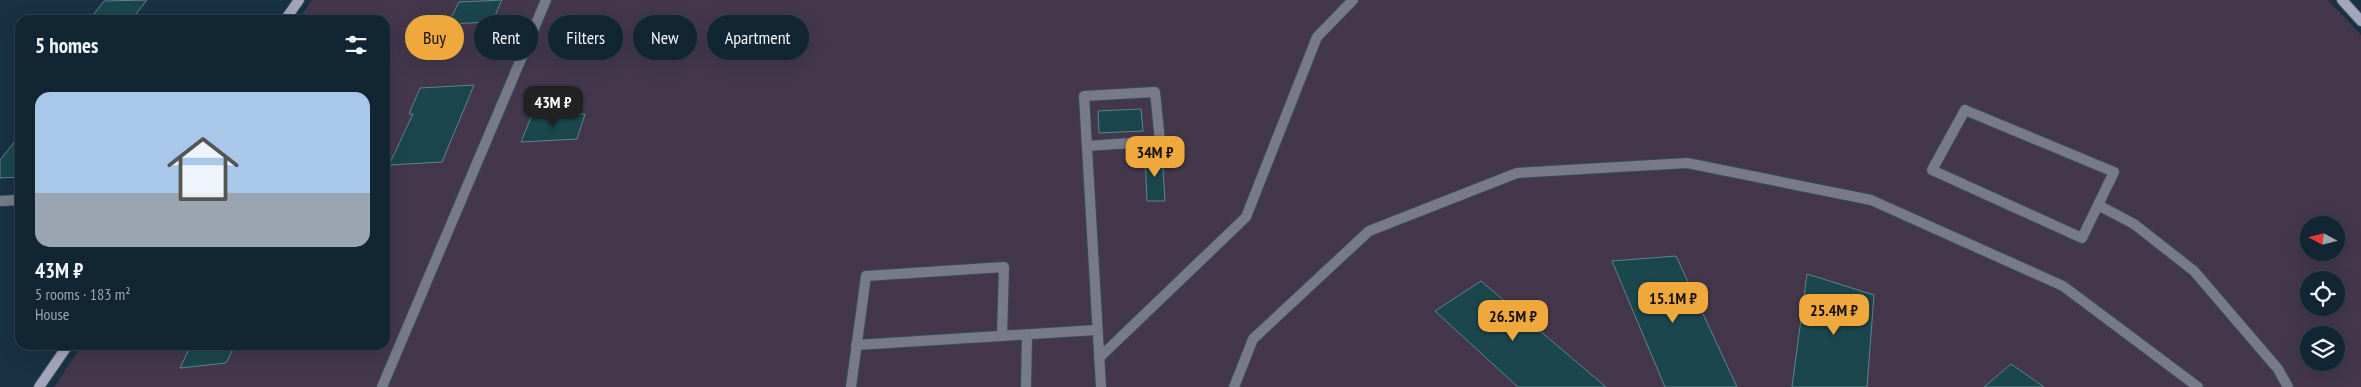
<!DOCTYPE html>
<html lang="en">
<head>
<meta charset="utf-8">
<style>
  :root { --surface:#122533; --page:#1f313f; --text:#f1f3f6; --muted:#9ca5ac; --line:#31424e; --accent:#eea83c }
  body { margin:0; font-family:"PT Sans Narrow",sans-serif; background:var(--page); color:var(--text); height:100vh; display:flex; flex-direction:column; font-size:19px; white-space:nowrap }
  * { box-sizing:border-box; margin:0 }
  p { font-size:16px; color:var(--muted) }
  .icon { flex:none; width:28px; height:28px; fill:none; stroke:currentColor; stroke-width:2; stroke-linecap:round; stroke-linejoin:round }
  .map { position:relative; flex:1; overflow:hidden }
  .sheet { position:absolute; left:15px; top:15px; width:375px; height:335px; display:flex; flex-direction:column; background:var(--surface); border-radius:15px; box-shadow:0 5px 20px #0002,0 0 0 1px var(--line) }
  .sheet>* { flex:none }
  .top-card { position:absolute; left:405px; top:15px; width:475px; height:45px; display:flex; gap:10px }
  .needle { width:32px; rotate:277deg }
  .tools { position:absolute; left:2300px; top:216px; display:grid; gap:10px }
  .tools a { display:grid; place-items:center; width:45px; height:45px; border-radius:50%; background:var(--surface); box-shadow:0 5px 20px #0002,0 0 0 1px var(--line); font-size:25px }
  .price { position:absolute; translate:-50% -42px; padding:0 11px; border-radius:10px; background:var(--accent); color:#111; font-size:16px; line-height:32px; filter:drop-shadow(0 1px 2px #0008) }
  .price::after { content:''; position:absolute; left:50%; top:30px; width:15px; height:11px; margin-left:-8px; background:inherit; clip-path:polygon(0 0,100% 0,50% 100%) }
  .price.on { background:#222; color:#fff }
  ul { padding:0; list-style:none }
  li { display:grid; align-content:center; gap:10px; height:265px; padding:0 20px }
  li span { display:grid; place-items:center; height:155px; border-radius:15px; color:#555 }
  li>.icon { margin-inline-start:auto }
  span .icon { width:90px; height:90px; fill:#fffc; stroke-width:1 }
  li b { font-size:21px }
  h2 { display:flex; justify-content:space-between; align-items:center; height:60px; padding:0 20px; font-size:21px }
  .tag { padding:0 18px; border-radius:22px; background:var(--surface); box-shadow:0 5px 20px #0002,0 0 0 1px var(--line); font-size:18px; line-height:45px }
  .tag.on { background:var(--accent); color:#111 }
  .map>svg:first-child { display:block }
  .green { fill:#44374c; fill-rule:evenodd }
  .building { fill:#1c464d; stroke:#5b858d }
  .lines { fill:none; stroke-linecap:round; stroke-linejoin:round }
  .lane-casing { stroke:#354c5e; stroke-width:12 }
  .street-casing { stroke:#354c5e; stroke-width:12 }
  .secondary-casing { stroke:#354c5e; stroke-width:12 }
  .lane { stroke:#787a88; stroke-width:10 }
  .street { stroke:#787a88; stroke-width:10 }
  .secondary { stroke:#a2a5bc; stroke-width:10 }
</style>
</head>
<body>
<div class="map">
<svg width="2361" height="387" viewBox="0 0 2361 387">
  <rect width="100%" height="100%" fill="#183144"/>
  <path class="green" d="M312,0H2328L2361,35V387H54L82,345H385V20H298ZM2309,225H2336V252H2309ZM2309,280H2336V308H2309ZM2309,335H2336V362H2309Z"/>
  <path class="building" d="M147,0L133,18L89,20L104,1Z
    M502,0L492,22L448,24L459,2Z
    M474,85L442,162L389,165L413,114H409L420,88Z
    M1141,109L1143,131L1099,133L1098,111Z
    M585,114L577,139L521,142L531,117Z
    M20,135V177L0,178V160Z
    M1162,153L1165,201H1147L1145,155Z
    M1676,256L1737,387H1665L1612,261Z
    M1807,274L1874,295L1867,387H1792Z
    M1481,281L1606,387H1518L1435,311Z
    M191,345H235L226,363L180,368Z
    M2011,364L2044,387H1984Z"/>
  <g class="lines">
    <g class="lane-casing">
      <path id="lane" d="M1965,110L2114,172L2082,238L1932,170Z
        M1087,146L1160,141L1155,92L1084,96L1101,387
        M2098,205L2134,224L2194,271L2278,369L2288,387
        M856,345L1096,330
        M1099,358L1246,217L1317,37L1353,0
        M382,387L546,0
        M851,387L866,276L1004,267L1002,336
        M1026,387L1027,334
        M1234,387L1253,339L1369,231L1517,173L1687,163L1871,200L2063,286L2198,387"/>
    </g>
    <g class="street-casing">
      <path id="street" d="M0,201L20,200"/>
    </g>
    <g class="secondary-casing">
      <path id="secondary" d="M2342,0L2361,21
        M285,20L299,0
        M39,387L68,345"/>
    </g>
    <use href="#lane" class="lane"/>
    <use href="#street" class="street"/>
    <use href="#secondary" class="secondary"/>
  </g>
</svg>
<div class="tools">
<a><svg class="needle" viewBox="-14 -14 28 28"><path d="M0-13l5 13h-10z" fill="#e53935"/><path d="M0 13l5-13h-10z" fill="#9ca5ac"/></svg></a>
<a><svg class="icon" aria-label="locate" viewBox="0 0 24 24"><circle cx="12" cy="12" r="6"/><path d="M12 2v4M12 18v4M2 12h4M18 12h4"/></svg></a>
<a><svg class="icon" aria-label="layers" viewBox="0 0 24 24"><path d="M12 4l9 5-9 5-9-5zM3 14l9 5 9-5"/></svg></a>
</div>
<b class="price on" style="left:553px;top:128px">43M ₽</b>
<b class="price" style="left:1155px;top:178px">34M ₽</b>
<b class="price" style="left:1673px;top:324px">15.1M ₽</b>
<b class="price" style="left:1834px;top:336px">25.4M ₽</b>
<b class="price" style="left:1513px;top:342px">26.5M ₽</b>
<div class="top-card">
<a class="tag on">Buy</a>
<a class="tag">Rent</a>
<a class="tag">Filters</a>
<a class="tag">New</a>
<a class="tag">Apartment</a>
</div>
<section class="sheet">
<h2>5 homes<svg class="icon" aria-label="filters" viewBox="0 0 24 24"><path d="M4 7h16M4 17h16"/><circle cx="9" cy="7" r="2"/><circle cx="15" cy="17" r="2"/></svg></h2>
<ul>
<li><span style="background:linear-gradient(#a9c7e8 65%,#9aa5b1 0)"><svg class="icon" aria-label="home" viewBox="0 0 24 24"><path d="M3 11l9-7 9 7M6 9v11h12V9"/></svg></span><div><b>43M ₽</b><p>5 rooms · 183 m²</p><p>House</p></div></li>
</ul>
</section>
</div>
</body>
</html>
